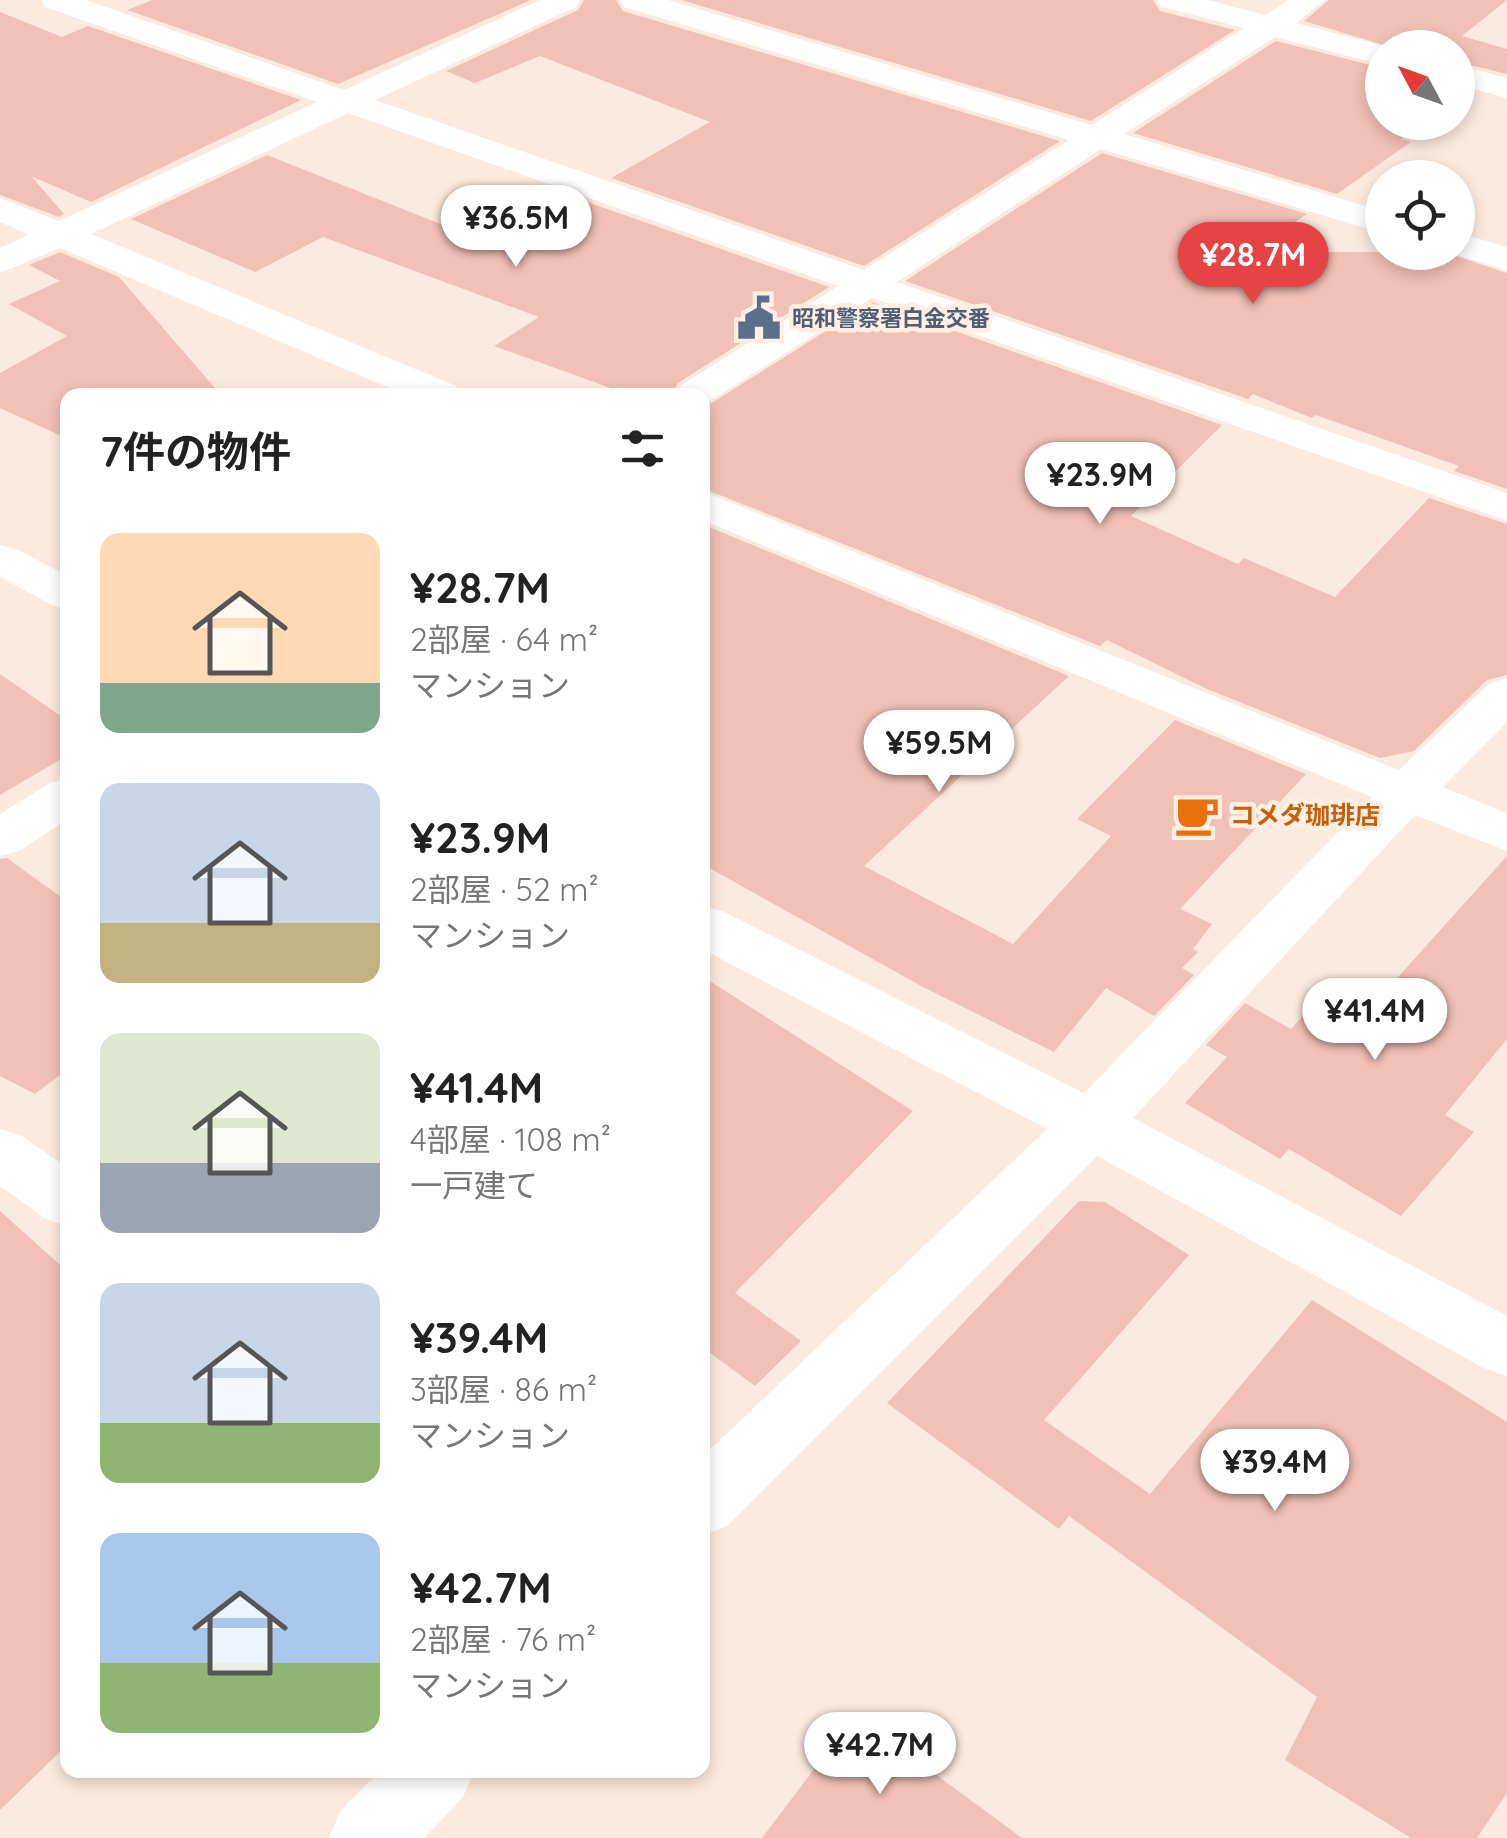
<!DOCTYPE html>
<html lang="ja">
<head>
<meta charset="utf-8">
<style>
  :root { --surface:#fff; --page:#f6f6f6; --text:#222; --muted:#767676; --accent:#e64344 }
  body { margin:0; font-family:Quicksand,"Noto Sans JP",sans-serif; background:var(--page); color:var(--text); height:100vh; display:flex; flex-direction:column; font-size:38px; white-space:nowrap }
  * { box-sizing:border-box; margin:0 }
  p { font-size:32px; color:var(--muted) }
  .icon { flex:none; width:55px; height:55px; fill:none; stroke:currentColor; stroke-width:2; stroke-linecap:round; stroke-linejoin:round }
  .map { position:relative; flex:1; overflow:hidden }
  .panel { position:absolute; left:60px; top:388px; width:650px; height:1390px; display:flex; flex-direction:column; background:var(--surface); border-radius:20px; box-shadow:0 5px 15px #0003 }
  .panel>* { flex:none }
  .needle { width:65px; rotate:311deg }
  .tools { position:absolute; left:1365px; top:30px; display:grid; gap:20px }
  .tools a { display:grid; place-items:center; width:110px; height:110px; border-radius:50%; background:var(--surface); box-shadow:0 5px 15px #0003; font-size:50px }
  .price { position:absolute; translate:-50% -85px; padding:0 22px; border-radius:35px; background:#fff; color:#222; font-size:32px; line-height:65px; filter:drop-shadow(0 2px 5px #0008) }
  .price::after { content:''; position:absolute; left:50%; top:60px; width:30px; height:22px; margin-left:-15px; background:inherit; clip-path:polygon(0 0,100% 0,50% 100%) }
  .price.current { background:var(--accent); color:#fff }
  ul { padding:0; list-style:none }
  li { display:flex; align-items:center; gap:30px; height:250px; padding:0 40px }
  li span { display:grid; place-items:center; flex:none; width:280px; height:200px; border-radius:20px; color:#555 }
  li>.icon { margin-inline-start:auto }
  span .icon { width:120px; height:120px; fill:#fffc; stroke-width:1 }
  li b { font-size:42px }
  h2 { display:flex; justify-content:space-between; align-items:center; height:120px; padding:0 40px; font-size:42px }
  .map>svg:first-child { display:block }
  .building { fill:#f1c0b6 }
  .lines { fill:none; stroke-linecap:round; stroke-linejoin:round }
  .minor { fill:#fff; fill-rule:evenodd }
  .labels { text-anchor:middle; stroke-width:9; stroke-linejoin:round; paint-order:stroke }
  .far-service-label { font-size:22px; font-weight:bold; fill:#4e5e75; stroke:#ffeee4; text-anchor:start }
  .food-label { font-size:25px; font-weight:bold; fill:#c56008; stroke:#ffeee4; text-anchor:start }
</style>
</head>
<body>
<div class="map">
<svg width="1507" height="1838" viewBox="0 0 1507 1838">
  <rect width="100%" height="100%" fill="#fceade"/>
  <path class="building" d="M152,0H531L338,84L127,10Z
    M584,0H616L623,11L1060,141L864,266L611,178L710,122L540,56L475,83L446,71L578,10Z
    M681,0H1153L1160,11L1235,30L1091,121Z
    M1329,0H1507L1462,36L1507,49V74L1458,62V48H1394L1304,21Z
    M0,12L62,37L88,26L301,100L91,202L31,176L64,214L59,217L0,195Z
    M1276,41L1382,68V122H1427L1401,139L1411,142L1337,194L1133,133Z
    M1102,153L1307,214L1251,252H1444L1507,273V489L1454,471L1459,466L1316,415L1312,418L1253,394L1248,399L905,281Z
    M267,155L458,231L506,204L537,217L576,198L829,287L678,383L670,395H630L494,346L539,317L323,237L255,272L131,219Z
    M60,252L119,277L221,395H68V439L0,408V373L67,336L9,304L60,281L29,265Z
    M872,302L1222,425L1131,516L1238,564L1244,558L1335,597L1429,498L1507,524V675L1487,680L1414,751L1380,758L1207,689L1107,640L1100,646L702,488V409Z
    M702,524L1069,676L864,866L1013,944L1111,836L1077,819L1175,720L1306,774L1180,909L1212,924L1193,949L1198,952L1182,968L1194,975L1154,1016L1106,988L1054,1052L923,987L702,864Z
    M0,674L68,721V755L0,795Z
    M1507,856V1039L1445,1115L1474,1132L1401,1216L1289,1149L1280,1159L1185,1103L1227,1057L1206,1045L1245,1003L1291,1029L1322,995L1362,1017Z
    M7,858L68,902V1069L35,1094L0,1076V859Z
    M702,976L913,1111L735,1293L801,1341L755,1386L702,1347Z
    M1079,1201L1105,1202L1189,1255L1044,1420L1150,1494L1312,1300L1507,1422V1793L1477,1838H1411L1285,1760L1317,1697L1069,1516L1059,1529L887,1403Z
    M0,1211L68,1272V1744L0,1810Z
    M855,1715L1022,1838H762Z"/>
  <g class="lines">
    <path class="minor" d="M41,0H86L344,90L540,0H580L576,7L375,100L864,270L1069,140L624,7L620,0H668L1092,125L1244,28L1161,7L1157,0H1208L1265,15L1289,0H1325L1296,23L1391,48H1382V65L1275,37L1124,134L1382,211V233L1101,149L897,282L1507,493V521L872,298L702,406V395H674L680,386L838,286L348,113L91,234L456,386L462,395H406L60,248L0,273V248L29,235L0,222V198L59,221L317,102L45,7Z
      M1458,65L1507,78V98L1458,85Z
      M1458,233L1507,247V270L1447,252H1458Z
      M702,491L1399,770L1490,683L1507,678V722L1443,787L1507,813V851L1415,815L1133,1118L1507,1316V1376L1484,1368L1097,1156L727,1526L702,1536V1457L1047,1129L702,949V906L722,911L1084,1093L1372,797L702,520Z
      M0,545L16,549L68,576V609L52,605L0,577Z
      M68,778V819L19,851L0,856V814L50,783Z
      M0,1129L22,1136L68,1168V1226L46,1219L0,1186Z
      M381,1770H475L463,1797L424,1838H329L341,1810Z"/>
  </g>
  <defs>
    <g id="civic-bare" transform="scale(3.45)"><path d="M-.6-6.5H3V-4.5H.6V-3L4-1V1h2V6H-6V1h2V-1L-.6-3ZM-1.2 2.5V6h2.4V2.5Z" fill="#5c6f8a" stroke="#ffeee4" stroke-width="2.5" paint-order="stroke"/></g>
    <g id="cafe-bare" transform="scale(3.45)"><path d="M-5.5-4.5H6V0H3Q3 3.5 0 3.5H-2.5Q-5.5 3.5-5.5 0ZM3-3.2v2h1.7v-2ZM-6 4.5H4V6H-6Z" fill="#e8710a" stroke="#ffeee4" stroke-width="2.5" paint-order="stroke"/></g>
  </defs>
  <g fill-rule="evenodd">
    <use href="#civic-bare" x="759" y="318"/>
    <use href="#cafe-bare" x="1197" y="815"/>
  </g>
  <g class="labels">
    <g class="far-service-label">
      <text x="792" y="326">昭和警察署白金交番</text>
    </g>
    <g class="food-label">
      <text x="1230" y="824">コメダ珈琲店</text>
    </g>
  </g>
</svg>
<div class="tools">
<a><svg class="needle" viewBox="-14 -14 28 28"><path d="M0-13l5 13h-10z" fill="#e53935"/><path d="M0 13l5-13h-10z" fill="#767676"/></svg></a>
<a><svg class="icon" aria-label="locate" viewBox="0 0 24 24"><circle cx="12" cy="12" r="6"/><path d="M12 2v4M12 18v4M2 12h4M18 12h4"/></svg></a>
</div>
<b class="price" style="left:516px;top:270px">¥36.5M</b>
<b class="price current" style="left:1253px;top:307px">¥28.7M</b>
<b class="price" style="left:1100px;top:527px">¥23.9M</b>
<b class="price" style="left:939px;top:795px">¥59.5M</b>
<b class="price" style="left:1375px;top:1063px">¥41.4M</b>
<b class="price" style="left:1275px;top:1514px">¥39.4M</b>
<b class="price" style="left:880px;top:1797px">¥42.7M</b>
<section class="panel">
<h2>7件の物件<svg class="icon" aria-label="filters" viewBox="0 0 24 24"><path d="M4 7h16M4 17h16"/><circle cx="9" cy="7" r="2"/><circle cx="15" cy="17" r="2"/></svg></h2>
<ul>
<li><span style="background:linear-gradient(#ffd9b3 75%,#7fa58c 0)"><svg class="icon" aria-label="home" viewBox="0 0 24 24"><path d="M3 11l9-7 9 7M6 9v11h12V9"/></svg></span><div><b>¥28.7M</b><p>2部屋 · 64 m²</p><p>マンション</p></div></li>
<li><span style="background:linear-gradient(#c9d6e8 70%,#c2b280 0)"><svg class="icon" aria-label="home" viewBox="0 0 24 24"><path d="M3 11l9-7 9 7M6 9v11h12V9"/></svg></span><div><b>¥23.9M</b><p>2部屋 · 52 m²</p><p>マンション</p></div></li>
<li><span style="background:linear-gradient(#dfe7d0 65%,#9aa5b1 0)"><svg class="icon" aria-label="home" viewBox="0 0 24 24"><path d="M3 11l9-7 9 7M6 9v11h12V9"/></svg></span><div><b>¥41.4M</b><p>4部屋 · 108 m²</p><p>一戸建て</p></div></li>
<li><span style="background:linear-gradient(#c9d6e8 70%,#8fb573 0)"><svg class="icon" aria-label="home" viewBox="0 0 24 24"><path d="M3 11l9-7 9 7M6 9v11h12V9"/></svg></span><div><b>¥39.4M</b><p>3部屋 · 86 m²</p><p>マンション</p></div></li>
<li><span style="background:linear-gradient(#a9c7e8 65%,#8fb573 0)"><svg class="icon" aria-label="home" viewBox="0 0 24 24"><path d="M3 11l9-7 9 7M6 9v11h12V9"/></svg></span><div><b>¥42.7M</b><p>2部屋 · 76 m²</p><p>マンション</p></div></li>
</ul>
</section>
</div>
</body>
</html>
